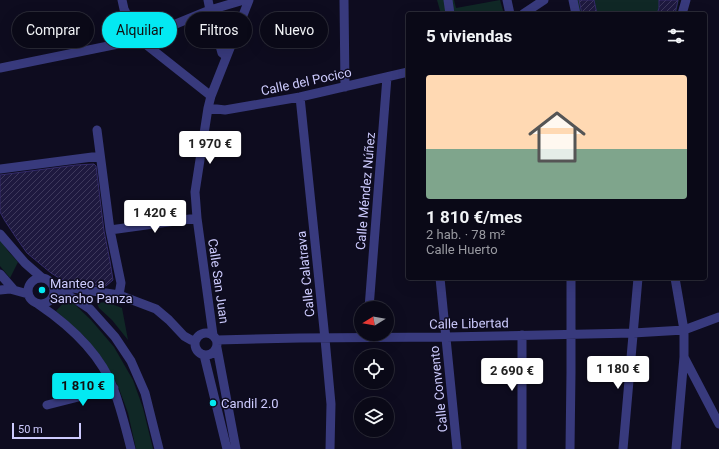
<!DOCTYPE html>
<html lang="es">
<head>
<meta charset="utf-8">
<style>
  :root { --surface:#0a0917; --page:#131220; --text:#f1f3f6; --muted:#999aa1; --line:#2a2a36; --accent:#03e9f2 }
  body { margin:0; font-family:Roboto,sans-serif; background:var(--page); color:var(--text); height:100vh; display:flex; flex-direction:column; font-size:15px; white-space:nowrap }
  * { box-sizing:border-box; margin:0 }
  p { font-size:13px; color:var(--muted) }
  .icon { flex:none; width:22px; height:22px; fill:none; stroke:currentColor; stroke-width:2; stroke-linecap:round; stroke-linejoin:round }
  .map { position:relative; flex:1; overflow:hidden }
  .details { position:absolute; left:406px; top:12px; width:301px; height:268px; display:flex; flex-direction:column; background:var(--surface); border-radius:4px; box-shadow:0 4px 16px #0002,0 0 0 1px var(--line) }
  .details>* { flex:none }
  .banner { position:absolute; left:12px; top:12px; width:334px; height:36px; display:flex; gap:8px }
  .needle { width:26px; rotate:259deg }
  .buttons { position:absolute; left:354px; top:301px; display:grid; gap:8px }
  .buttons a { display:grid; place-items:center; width:40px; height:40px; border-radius:50%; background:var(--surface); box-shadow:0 4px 16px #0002,0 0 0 1px var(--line); font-size:20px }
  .scale { position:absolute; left:12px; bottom:10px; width:69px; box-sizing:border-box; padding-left:4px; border:2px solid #cdcbfe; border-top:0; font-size:11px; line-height:14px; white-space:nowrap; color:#cdcbfe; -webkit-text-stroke:3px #0e0c1f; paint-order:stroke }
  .price { position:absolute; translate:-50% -34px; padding:0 9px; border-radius:4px; background:#fff; color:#222; font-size:13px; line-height:26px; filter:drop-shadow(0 1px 2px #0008) }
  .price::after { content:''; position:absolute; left:50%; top:24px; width:12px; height:9px; margin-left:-6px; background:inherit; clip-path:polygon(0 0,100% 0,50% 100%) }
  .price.active { background:var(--accent); color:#111 }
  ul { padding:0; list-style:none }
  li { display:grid; align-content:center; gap:8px; height:212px; padding:0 20px }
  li+li { border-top:1px solid var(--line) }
  li span { display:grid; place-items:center; height:124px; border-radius:4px; color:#555 }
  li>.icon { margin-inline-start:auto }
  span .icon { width:72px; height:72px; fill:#fffc; stroke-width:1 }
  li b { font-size:17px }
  h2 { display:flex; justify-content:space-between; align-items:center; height:48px; padding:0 20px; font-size:17px }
  .tag { padding:0 14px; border-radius:18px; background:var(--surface); box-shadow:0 4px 16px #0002,0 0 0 1px var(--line); font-size:14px; line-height:36px }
  .tag.active { background:var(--accent); color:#111 }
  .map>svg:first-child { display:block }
  .park { fill:#102826 }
  .building { fill:url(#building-hatch); stroke:#342b6b }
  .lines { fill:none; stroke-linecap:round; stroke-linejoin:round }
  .street { stroke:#383a7d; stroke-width:9 }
  .poi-dot { fill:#03e9f2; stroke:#0e0c1f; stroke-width:1.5 }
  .labels { text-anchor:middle; stroke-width:3; stroke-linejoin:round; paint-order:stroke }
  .street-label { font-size:13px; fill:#cdcbfe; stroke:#0e0c1f }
  .poi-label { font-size:13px; fill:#cdcbfe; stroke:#0e0c1f; text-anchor:start }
</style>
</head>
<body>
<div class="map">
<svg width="719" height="449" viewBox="0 0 719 449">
  <defs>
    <pattern id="building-hatch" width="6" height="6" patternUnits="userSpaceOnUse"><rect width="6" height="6" fill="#1e193f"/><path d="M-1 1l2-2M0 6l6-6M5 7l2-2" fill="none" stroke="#3e395c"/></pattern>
  </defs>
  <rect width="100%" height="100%" fill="#0e0c1f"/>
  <path class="park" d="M437,0H454L456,8L500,0L504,14H441Z
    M573,0H679L676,14H576Z
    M0,239L8,251L18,262L10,278L0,266Z
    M68,298L91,320L114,347L133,380L143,408L153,449H136L128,413L118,386L102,358L84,336L56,311Z
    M106,302L122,308L128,340L112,320L99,308L97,303Z"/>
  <path class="building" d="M579,0H594L597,14H582Z
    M659,0H678L675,14H657L659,8Z
    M94,164L96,166L104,231L110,261L113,280L106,286L97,285L98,286L66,281L59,278L51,273L27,253L17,239L5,221L0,212V175L76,165Z"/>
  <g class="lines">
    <path class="street" d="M122,0L124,9L139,39L211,96
      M208,0L210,10L222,53L226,56
      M344,0L345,87
      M448,0L450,14
      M507,0L510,14
      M573,0L576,14
      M523,14L544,0
      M682,14L686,0
      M0,68L123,43L139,39L210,10L244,0
      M300,97L325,339L331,404L330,449
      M208,108L225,110L300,97L408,72
      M97,130L110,230L121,283L119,295
      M0,169L100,156
      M110,230L197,218
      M0,234L25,263L41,277
      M0,274L14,290
      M28 291a13 13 0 1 1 26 0a13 13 0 1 1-26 0Z
      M440,278L457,449
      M675,278L684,330V357L719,424
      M53,285L119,295L156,309L169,320L184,336L191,340H196
      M54,289L75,299L90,309L115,337L131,361L145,393L159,449
      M0,290L10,289L28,294
      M38,304C69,325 101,354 114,390C121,409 126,429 131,449
      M369,308L387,77
      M195 344a11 11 0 1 1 22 0a11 11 0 1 1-22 0Z
      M213,335L197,218L195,192L208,108L211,96L249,0
      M522,335V449
      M217,340L300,338L446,337L633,333L684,330L719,317
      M217,348L236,449
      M204,355L227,449
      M47,405L114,388
      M570,449L571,372V278
      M623,449L638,278
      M676,449L684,357"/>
  </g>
  <g class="poi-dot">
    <circle cx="42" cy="290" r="4"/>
    <circle cx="213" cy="403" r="4"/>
  </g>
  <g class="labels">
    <g class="street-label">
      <text transform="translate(306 81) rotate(-12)" y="5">Calle del Pocico</text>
      <text transform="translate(365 191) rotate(-85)" y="5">Calle Méndez Núñez</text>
      <text transform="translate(305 274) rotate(-96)" y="5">Calle Calatrava</text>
      <text transform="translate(219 281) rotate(82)" y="5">Calle San Juan</text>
      <text transform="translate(469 323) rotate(-1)" y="5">Calle Libertad</text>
      <text transform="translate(438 389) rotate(-96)" y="5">Calle Convento</text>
    </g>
    <g class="poi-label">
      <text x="50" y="288">Manteo a<tspan x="50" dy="15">Sancho Panza</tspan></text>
      <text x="221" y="408">Candil 2.0</text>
    </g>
  </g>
</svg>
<div class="buttons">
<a><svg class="needle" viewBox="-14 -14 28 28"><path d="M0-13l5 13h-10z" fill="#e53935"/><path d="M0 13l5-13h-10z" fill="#999aa1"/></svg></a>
<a><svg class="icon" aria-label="locate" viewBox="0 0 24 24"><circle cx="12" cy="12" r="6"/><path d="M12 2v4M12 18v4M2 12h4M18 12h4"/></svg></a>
<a><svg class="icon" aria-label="layers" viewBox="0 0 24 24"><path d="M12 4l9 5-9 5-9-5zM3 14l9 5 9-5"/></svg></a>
</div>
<div class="scale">50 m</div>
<b class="price" style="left:210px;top:165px">1 970 €</b>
<b class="price" style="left:155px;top:234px">1 420 €</b>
<b class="price" style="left:618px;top:390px">1 180 €</b>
<b class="price" style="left:512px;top:392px">2 690 €</b>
<b class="price active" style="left:83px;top:407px">1 810 €</b>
<div class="banner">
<a class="tag">Comprar</a>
<a class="tag active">Alquilar</a>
<a class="tag">Filtros</a>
<a class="tag">Nuevo</a>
</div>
<section class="details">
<h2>5 viviendas<svg class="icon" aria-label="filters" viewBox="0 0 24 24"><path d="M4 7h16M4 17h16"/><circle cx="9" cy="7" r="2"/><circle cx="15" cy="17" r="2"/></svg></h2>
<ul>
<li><span style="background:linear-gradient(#ffd9b3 60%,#7fa58c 0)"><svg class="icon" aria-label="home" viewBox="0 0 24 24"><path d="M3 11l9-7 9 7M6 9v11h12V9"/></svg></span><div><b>1 810 €/mes</b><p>2 hab. · 78 m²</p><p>Calle Huerto</p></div></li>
</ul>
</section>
</div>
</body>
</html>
